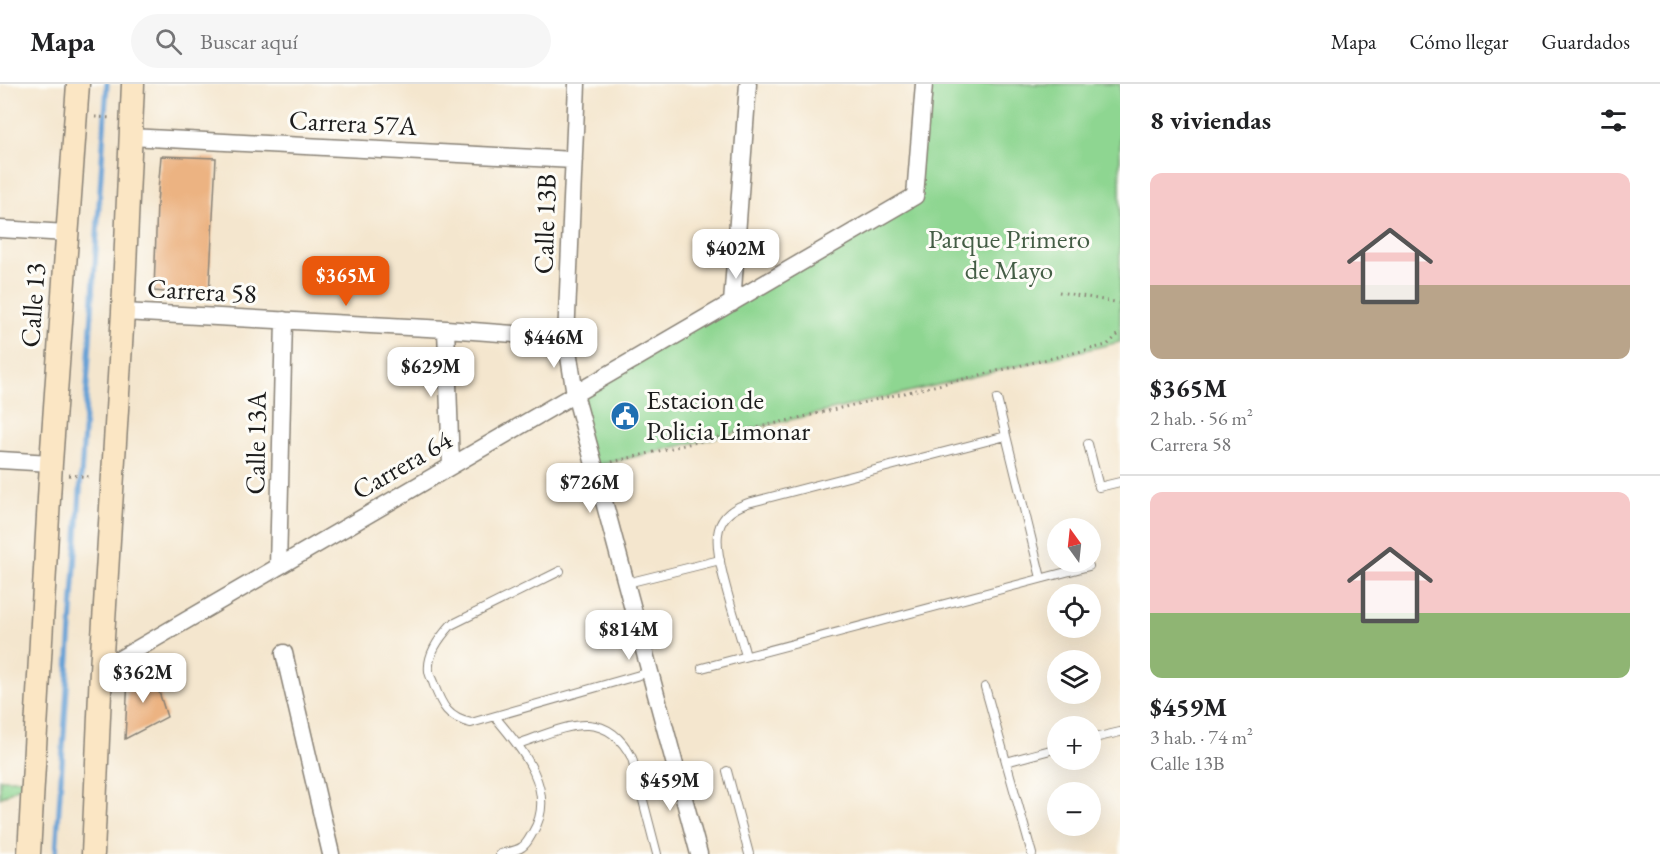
<!DOCTYPE html>
<html lang="es">
<head>
<meta charset="utf-8">
<style>
  :root { --surface:#fff; --page:#f6f6f6; --text:#202124; --muted:#757577; --line:#e0e0e0; --accent:#ea580c }
  body { margin:0; font-family:"EB Garamond",serif; background:var(--page); color:var(--text); height:100vh; display:flex; flex-direction:column; font-size:22px; white-space:nowrap }
  * { box-sizing:border-box; margin:0 }
  p { font-size:20px; color:var(--muted) }
  .icon { flex:none; width:33px; height:33px; fill:none; stroke:currentColor; stroke-width:2; stroke-linecap:round; stroke-linejoin:round }
  .map { position:relative; flex:1; overflow:hidden }
  .details { display:flex; flex-direction:column; background:var(--surface); width:540px }
  .details>* { flex:none }
  .needle { width:39px; rotate:345deg }
  .fabs { position:absolute; left:1047px; top:434px; display:grid; gap:12px }
  .fabs a { display:grid; place-items:center; width:54px; height:54px; border-radius:50%; background:var(--surface); box-shadow:0 6px 24px #0002; font-size:30px }
  .price { position:absolute; translate:-50% -51px; padding:0 14px; border-radius:12px; background:#fff; color:#222; font-size:20px; line-height:39px; filter:drop-shadow(0 2px 3px #0008) }
  .price::after { content:''; position:absolute; left:50%; top:36px; width:18px; height:14px; margin-left:-9px; background:inherit; clip-path:polygon(0 0,100% 0,50% 100%) }
  .price.active { background:var(--accent); color:#fff }
  ul { padding:0; list-style:none }
  li { display:grid; align-content:center; gap:12px; height:318px; padding:0 30px }
  li+li { border-top:2px solid var(--line) }
  li span { display:grid; place-items:center; height:186px; border-radius:12px; color:#555 }
  li>.icon { margin-inline-start:auto }
  span .icon { width:108px; height:108px; fill:#fffc; stroke-width:1 }
  li b { font-size:26px }
  h2 { display:flex; justify-content:space-between; align-items:center; height:72px; padding:0 30px; font-size:26px }
  header { display:flex; align-items:center; gap:36px; box-sizing:border-box; height:84px; padding:0 30px; background:var(--surface); border-bottom:2px solid var(--line) }
  header strong { font-size:28px }
  nav { display:flex; gap:33px; margin-inline-start:auto; font-size:21px }
  .search { width:420px; height:54px; background:var(--page); display:flex; align-items:center; gap:15px; box-sizing:border-box; padding:0 21px; border-radius:33px; color:var(--muted); font-size:22px }
  main { display:flex; flex:1; min-height:0 }
  .map>svg:first-child { display:block }
  .green { fill:#8ed691; stroke:#557956; stroke-width:1.5 }
  .lines { fill:none; stroke-linecap:round; stroke-linejoin:round }
  .stream { stroke:#65a0d5; stroke-width:5 }
  .building { fill:#ecb382 }
  .lane-casing { stroke:#888175; stroke-width:10 }
  .street-casing { stroke:#888175; stroke-width:19 }
  .secondary-casing { stroke:#888175; stroke-width:25 }
  .path { stroke:#888175; stroke-width:3; stroke-dasharray:1.5 4.5; stroke-linecap:butt }
  .lane { stroke:#fff; stroke-width:8 }
  .street { stroke:#fff; stroke-width:16 }
  .secondary { stroke:#fbe6c4; stroke-width:22 }
  .labels { text-anchor:middle; stroke-width:6; stroke-linejoin:round; paint-order:stroke }
  .street-label { font-size:27px; fill:#1c1c1c; stroke:#fdfcf7 }
  .park-label { font-size:27px; fill:#445d45; stroke:#fdfcf7 }
  .poi-label { font-size:27px; fill:#1c1c1c; stroke:#fdfcf7; text-anchor:start }
</style>
</head>
<body>
<header>
<strong>Mapa</strong>
<div class="search"><svg class="icon" aria-label="search" viewBox="0 0 24 24"><circle cx="10" cy="10" r="6"/><path d="M15 15l6 6"/></svg>Buscar aquí</div>
<nav><a>Mapa</a><a>Cómo llegar</a><a>Guardados</a></nav>
</header>
<main>
<div class="map">
<svg width="1120" height="770" viewBox="0 0 1120 770">
  <rect width="100%" height="100%" fill="#fdfcf7"/>
  <filter id="ink" filterUnits="userSpaceOnUse"><feTurbulence type="fractalNoise" baseFrequency=".0167" numOctaves="2"/><feDisplacementMap in="SourceGraphic" scale="12" xChannelSelector="R" yChannelSelector="G"/><feConvolveMatrix kernelMatrix="1 2 1 2 8 2 1 2 1" color-interpolation-filters="sRGB"/></filter>
  <filter id="wash" filterUnits="userSpaceOnUse"><feTurbulence type="fractalNoise" baseFrequency=".008" numOctaves="4" result="noise"/><feDisplacementMap in="SourceGraphic" scale="24" xChannelSelector="R" yChannelSelector="G"/><feGaussianBlur stdDeviation="1.35" result="paint"/><feColorMatrix in="noise" values="0 0 0 0 0 0 0 0 0 0 0 0 0 0 0 0 0 1.4 0 .05"/><feComposite in="paint" operator="in"/></filter>
  <g filter="url(#wash)">
    <rect width="100%" height="100%" fill="#f4e6ce"/>
    <path class="green" d="M924,0H1120V258L595,382L575,310L914,112Z
      M0,695H33L0,714Z"/>
    <g class="lines">
      <path class="stream" d="M56,770L107,0"/>
    </g>
    <g id="blocks">
      <path class="building" d="M161,72L216,74L209,212L154,207L157,119Z
        M153,589L167,633L125,655L128,593Z"/>
    </g>
  </g>
  <g filter="url(#ink)">
    <use href="#blocks" fill-opacity="0" stroke="#888175" stroke-width="1.5"/>
    <g class="lines">
      <g class="lane-casing">
        <path id="lane" d="M997,315L1041,494
          M1088,360L1099,403L1120,398
          M560,487L451,541C440,553 427,570 429,587C429,591 433,597 434,601C442,622 448,634 471,639L650,588
          M627,499L720,476
          M746,572C739,545 714,476 718,450C720,433 733,424 748,419L1006,352
          M702,584L1089,482
          M985,603L1032,770
          M496,634C521,664 558,707 533,748C530,753 527,760 522,763C517,767 507,768 500,770
          M1090,655L1120,648
          M518,660C562,645 604,620 632,674L657,770
          M1006,678L1058,664
          M727,687L749,770"/>
      </g>
      <g class="street-casing">
        <path id="street" d="M577,0L566,254L575,310L699,770
          M130,53L574,76
          M0,145L67,149
          M732,219L748,0
          M123,228L446,245L566,254
          M446,245L451,382
          M0,376L51,379
          M278,483L284,236
          M284,569L331,770
          M101,586L915,112L924,0"/>
      </g>
      <g class="secondary-casing">
        <path id="secondary" d="M29,770L51,379L78,0
          M93,770L101,586L123,228L133,0"/>
      </g>
      <path class="path" d="M95,33L112,34
        M1059,208L1120,219
        M612,378L1107,261L1120,249
        M69,391L91,393"/>
      <use href="#lane" class="lane"/>
      <use href="#street" class="street"/>
      <use href="#secondary" class="secondary"/>
    </g>
  </g>
  <defs>
    <g id="civic-disc" transform="scale(1.5)"><circle r="9.5" fill="#1f6fb2" stroke="#fdfcf7"/><path d="M-.6-6.5H3V-4.5H.6V-3L4-1V1h2V6H-6V1h2V-1L-.6-3ZM-1.2 2.5V6h2.4V2.5Z" fill="#fff"/></g>
  </defs>
  <g fill-rule="evenodd">
    <use href="#civic-disc" x="625" y="332"/>
  </g>
  <g class="labels">
    <g class="street-label">
      <text transform="translate(353 39) rotate(3)" y="9">Carrera 57A</text>
      <text transform="translate(545 140) rotate(-88)" y="9">Calle 13B</text>
      <text transform="translate(202 207) rotate(3)" y="9">Carrera 58</text>
      <text transform="translate(33 221) rotate(-86)" y="9">Calle 13</text>
      <text transform="translate(256 359) rotate(-89)" y="9">Calle 13A</text>
      <text transform="translate(402 381) rotate(-30)" y="9">Carrera 64</text>
    </g>
    <g class="park-label">
      <text x="1009" y="164">Parque Primero<tspan x="1009" dy="31">de Mayo</tspan></text>
    </g>
    <g class="poi-label">
      <text x="646" y="325">Estacion de<tspan x="646" dy="31">Policia Limonar</tspan></text>
    </g>
  </g>
</svg>
<div class="fabs">
<a><svg class="needle" viewBox="-14 -14 28 28"><path d="M0-13l5 13h-10z" fill="#e53935"/><path d="M0 13l5-13h-10z" fill="#757577"/></svg></a>
<a><svg class="icon" aria-label="locate" viewBox="0 0 24 24"><circle cx="12" cy="12" r="6"/><path d="M12 2v4M12 18v4M2 12h4M18 12h4"/></svg></a>
<a><svg class="icon" aria-label="layers" viewBox="0 0 24 24"><path d="M12 4l9 5-9 5-9-5zM3 14l9 5 9-5"/></svg></a>
<a>+</a>
<a>−</a>
</div>
<b class="price" style="left:736px;top:196px">$402M</b>
<b class="price active" style="left:346px;top:223px">$365M</b>
<b class="price" style="left:554px;top:285px">$446M</b>
<b class="price" style="left:431px;top:314px">$629M</b>
<b class="price" style="left:590px;top:430px">$726M</b>
<b class="price" style="left:629px;top:577px">$814M</b>
<b class="price" style="left:143px;top:620px">$362M</b>
<b class="price" style="left:670px;top:728px">$459M</b>
</div>
<section class="details">
<h2>8 viviendas<svg class="icon" aria-label="filters" viewBox="0 0 24 24"><path d="M4 7h16M4 17h16"/><circle cx="9" cy="7" r="2"/><circle cx="15" cy="17" r="2"/></svg></h2>
<ul>
<li><span style="background:linear-gradient(#f6c9c9 60%,#b9a48a 0)"><svg class="icon" aria-label="home" viewBox="0 0 24 24"><path d="M3 11l9-7 9 7M6 9v11h12V9"/></svg></span><div><b>$365M</b><p>2 hab. · 56 m²</p><p>Carrera 58</p></div></li>
<li><span style="background:linear-gradient(#f6c9c9 65%,#8fb573 0)"><svg class="icon" aria-label="home" viewBox="0 0 24 24"><path d="M3 11l9-7 9 7M6 9v11h12V9"/></svg></span><div><b>$459M</b><p>3 hab. · 74 m²</p><p>Calle 13B</p></div></li>
</ul>
</section>
</main>
</body>
</html>
